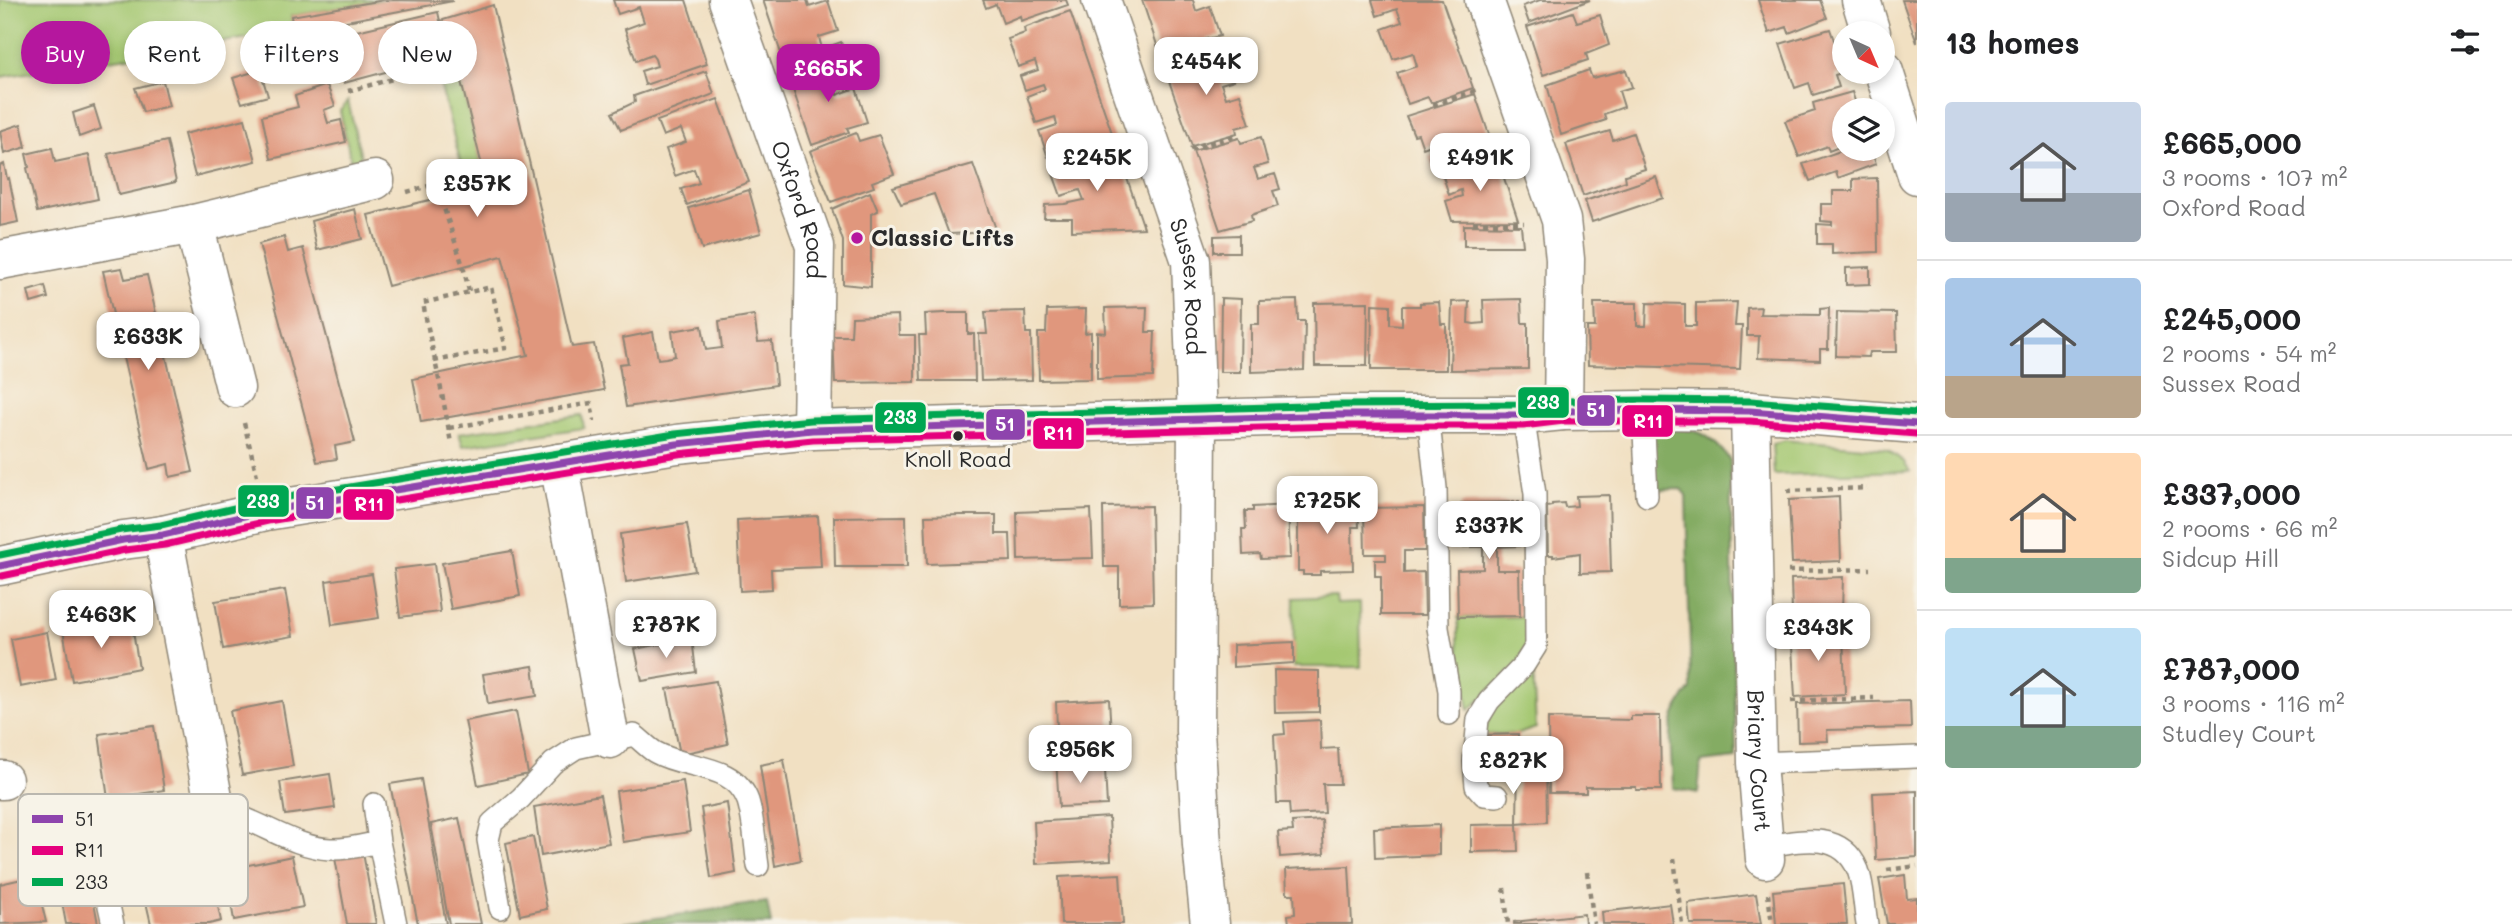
<!DOCTYPE html>
<html lang="en">
<head>
<meta charset="utf-8">
<style>
  :root { --surface:#fff; --page:#f2f2f2; --text:#202124; --muted:#757577; --line:#e0e0e0; --accent:#b5179e }
  body { margin:0; font-family:Mali,sans-serif; background:var(--page); color:var(--text); height:100vh; display:flex; flex-direction:column; font-size:26px; white-space:nowrap }
  * { box-sizing:border-box; margin:0 }
  p { font-size:23px; color:var(--muted) }
  .icon { flex:none; width:38px; height:38px; fill:none; stroke:currentColor; stroke-width:2; stroke-linecap:round; stroke-linejoin:round }
  .map { position:relative; flex:1; overflow:hidden }
  .drawer { display:flex; flex-direction:column; background:var(--surface); width:595px }
  .drawer>* { flex:none }
  .top-card { position:absolute; left:21px; top:21px; width:665px; height:63px; display:flex; gap:14px }
  .needle { width:46px; rotate:136deg }
  .fabs { position:absolute; left:1832px; top:21px; display:grid; gap:14px }
  .fabs a { display:grid; place-items:center; width:63px; height:63px; border-radius:50%; background:var(--surface); box-shadow:0 4px 10px #0003; font-size:35px }
  .price { position:absolute; translate:-50% -60px; padding:0 16px; border-radius:14px; background:#fff; color:#222; font-size:23px; line-height:46px; filter:drop-shadow(0 2px 4px #0008) }
  .price::after { content:''; position:absolute; left:50%; top:42px; width:21px; height:16px; margin-left:-10px; background:inherit; clip-path:polygon(0 0,100% 0,50% 100%) }
  .price.active { background:var(--accent); color:#fff }
  ul { padding:0; list-style:none }
  li { display:flex; align-items:center; gap:21px; height:175px; padding:0 28px }
  li+li { border-top:2px solid var(--line) }
  li span { display:grid; place-items:center; flex:none; width:196px; height:140px; border-radius:7px; color:#555 }
  li>.icon { margin-inline-start:auto }
  span .icon { width:84px; height:84px; fill:#fffc; stroke-width:1 }
  li b { font-size:30px }
  h2 { display:flex; justify-content:space-between; align-items:center; height:84px; padding:0 28px; font-size:30px }
  .pill { padding:0 24px; border-radius:32px; background:var(--surface); box-shadow:0 4px 10px #0003; font-size:24px; line-height:63px }
  .pill.active { background:var(--accent); color:#fff }
  main { display:flex; flex:1; min-height:0 }
  .map>svg:first-child { display:block }
  .green { fill:#a5c872; stroke:#687a4e; stroke-width:2 }
  .forest { fill:#84ac64; stroke:#586c48; stroke-width:2 }
  .building { fill:#e0977d }
  .lines { fill:none; stroke-linecap:round; stroke-linejoin:round }
  .lane-casing { stroke:#8e8676; stroke-width:24 }
  .street-casing { stroke:#8e8676; stroke-width:41 }
  .secondary-casing { stroke:#8e8676; stroke-width:41 }
  .primary-casing { stroke:#8e8676; stroke-width:41 }
  .path { stroke:#8e8676; stroke-width:4.5; stroke-dasharray:5 5; stroke-linecap:butt }
  .lane { stroke:#fff; stroke-width:21 }
  .street { stroke:#fff; stroke-width:38 }
  .secondary { stroke:#fff; stroke-width:38 }
  .primary { stroke:#fff; stroke-width:38 }
  .bus-1-casing { stroke:#f7f3e8; stroke-width:12 }
  .bus-2-casing { stroke:#f7f3e8; stroke-width:12 }
  .bus-3-casing { stroke:#f7f3e8; stroke-width:12 }
  .bus-1 { stroke:#8e44ad; stroke-width:7 }
  .bus-2 { stroke:#e5007d; stroke-width:7 }
  .bus-3 { stroke:#00a651; stroke-width:7 }
  .poi-dot { fill:#b5179e; stroke:#f7f3e8; stroke-width:2.5 }
  .bus-dot { fill:#2b2b2b; stroke:#f7f3e8; stroke-width:2.5 }
  .labels { text-anchor:middle; stroke-width:6; stroke-linejoin:round; paint-order:stroke }
  .bus-label { font-size:21px; fill:#2b2b2b; stroke:#f7f3e8 }
  .street-label { font-size:23px; fill:#2b2b2b; stroke:#f7f3e8 }
  .poi-label { font-size:23px; font-weight:bold; fill:#2b2b2b; stroke:#f7f3e8; text-anchor:start }
  .key { fill:#f7f3e8; stroke:#bab7af; stroke-width:2 }
  .key-label { font-size:19px; fill:#2b2b2b }
  .line-badge { stroke:#f7f3e8; stroke-width:2.5 }
  .badge-label { font-size:19px; text-anchor:middle; font-weight:bold; fill:#fff }
</style>
</head>
<body>
<main>
<div class="map">
<svg width="1917" height="924" viewBox="0 0 1917 924">
  <rect width="100%" height="100%" fill="#f7f3e8"/>
  <filter id="ink" filterUnits="userSpaceOnUse"><feTurbulence type="fractalNoise" baseFrequency=".0143" numOctaves="2"/><feDisplacementMap in="SourceGraphic" scale="14" xChannelSelector="R" yChannelSelector="G"/><feConvolveMatrix kernelMatrix="1 2 1 2 8 2 1 2 1" color-interpolation-filters="sRGB"/></filter>
  <filter id="wash" filterUnits="userSpaceOnUse"><feTurbulence type="fractalNoise" baseFrequency=".00686" numOctaves="4" result="noise"/><feDisplacementMap in="SourceGraphic" scale="28" xChannelSelector="R" yChannelSelector="G"/><feGaussianBlur stdDeviation="1.57" result="paint"/><feColorMatrix in="noise" values="0 0 0 0 0 0 0 0 0 0 0 0 0 0 0 0 0 1.4 0 .05"/><feComposite in="paint" operator="in"/></filter>
  <g filter="url(#wash)">
    <rect width="100%" height="100%" fill="#f1e0c2"/>
    <path class="green" d="M0,0H384L291,16L293,31L0,77Z
      M458,70L481,162L462,168L438,76Z
      M348,101L363,166L353,170L340,111Z
      M582,415L584,428L463,446L459,433Z
      M1784,440L1887,449L1904,462L1910,471L1774,475L1772,444Z
      M1336,596L1337,604L1360,603L1361,667H1293L1294,598Z
      M1458,617H1526V648L1516,666L1469,710L1458,644Z
      M1533,668L1536,728L1518,734L1483,735L1492,710Z"/>
    <path class="forest" d="M1651,427C1692,430 1704,425 1730,460L1736,758L1701,762L1698,793L1673,788C1672,748 1662,721 1691,689L1686,495L1681,489L1652,490Z
      M767,902L771,924H615Z"/>
    <g id="blocks">
      <path class="building" d="M384,0L453,1L293,31L291,16Z
        M613,0H686L707,64L645,85L641,71L657,66L655,59L652,55L636,61L625,29L644,22L639,7L618,14Z
        M763,0H807L809,7L828,1L838,31L819,37L822,49L841,42L846,58L789,77Z
        M983,0H1066L1068,5L1021,21L1020,16L1003,23L996,4L986,8Z
        M1142,0H1193L1196,11L1210,6L1220,36L1206,39L1208,45L1162,60Z
        M1372,0H1442L1473,88L1431,103L1428,97L1408,104L1397,73L1417,66L1413,53L1393,59L1382,29L1402,22L1397,9L1377,16Z
        M1540,0H1590L1529,23L1523,6Z
        M1758,0H1820L1827,18L1789,33L1787,27L1769,33Z
        M1902,0H1917V43Z
        M493,5L572,347L594,344L604,390L421,422L413,379L528,355L502,256L388,286L368,215L487,186L453,49L448,51L449,55L344,83L331,37L438,12L440,21Z
        M1070,11L1114,139L1068,155L1066,150L1048,157L1039,131L1057,125L1055,117L1036,123L1027,96L1045,89L1043,84L1025,90L1020,76L1038,70L1035,61L1018,67L1008,39L1025,33L1024,28Z
        M1573,12L1577,22L1600,15L1609,45L1586,54L1588,60L1543,75L1527,27Z
        M1830,29L1845,72L1835,75L1839,87L1813,95L1809,83L1795,88L1780,44Z
        M1209,50L1212,57L1225,53L1234,80L1221,84L1226,98L1240,94L1250,124L1236,128L1237,133L1192,146L1163,64Z
        M848,62L853,77L833,84L837,95L856,88L867,122L847,128L849,132L812,145L790,81Z
        M260,70L268,96L242,103L233,78Z
        M1589,70L1592,78L1626,70L1632,87L1619,91L1624,107L1604,114L1606,120L1561,135L1547,85Z
        M706,71L714,94L621,130L612,113L635,102L634,96Z
        M163,81L169,106L143,112L135,88Z
        M327,85L335,106L324,110L328,123L341,120L346,142L271,159L262,116L298,107L295,96Z
        M1852,92L1858,110H1844V145L1829,151L1827,146L1799,157L1785,121L1815,111L1813,103Z
        M1475,94L1494,149L1434,171L1429,157L1447,150L1444,140L1423,148L1418,134L1414,135L1406,116Z
        M718,99L749,182L687,205L681,189L699,183L694,169L675,176L666,149L686,142L681,129L663,136L657,121Z
        M94,106L101,129L79,137L73,113Z
        M245,119L256,161L195,176L184,134Z
        M21,124L26,147L4,154L0,131Z
        M1610,131L1613,140L1633,133L1645,169L1625,175L1626,181L1583,196L1566,144Z
        M856,133L859,141L879,135L894,174L872,182L874,187L831,202L810,151Z
        M1261,137L1268,164L1254,168L1258,179L1275,174L1280,189L1273,191L1278,206L1251,215L1252,221L1220,230L1193,151L1239,138L1241,143Z
        M167,141L176,182L119,195L108,154Z
        M1115,143L1144,228L1072,231V218H1044L1045,205L1065,204L1084,200L1080,190L1061,196L1052,171L1071,164L1070,159Z
        M52,148L55,162L89,155L98,199L37,212L27,168L29,167L26,154Z
        M1846,149H1871L1876,164L1838,178L1836,172L1810,181L1803,164Z
        M1496,154L1518,220L1452,221L1446,201L1462,196L1461,190L1449,195L1443,176L1455,172L1454,169Z
        M4,164L7,179L9,178L18,222L0,226V166Z
        M973,164L997,232L949,234L934,194L901,204L893,187Z
        M1656,177L1663,198L1592,222L1585,201Z
        M1877,178L1878,252L1832,254V244H1817V224L1832,225V222L1821,221V204H1833V191H1853V179Z
        M749,190L761,233L702,249L689,208Z
        M870,192L878,211L871,214V287L843,284V241L832,209Z
        M355,209L362,239L317,250L311,221Z
        M1464,225L1521,226L1523,246H1464Z
        M1239,235V252H1214V236Z
        M284,237L288,252L303,248L355,442L335,446L337,459L317,462L259,244Z
        M1870,267V284L1846,285V268Z
        M122,268L125,279L147,275L193,472L170,477L168,464L149,469L103,271Z
        M45,286L48,298L31,303L28,291Z
        M1221,298L1241,299L1240,372H1220Z
        M1521,299L1522,323H1528V369L1450,370L1452,302L1469,301L1468,323L1474,324L1484,323L1483,300Z
        M1297,300L1298,321H1305L1304,370L1251,372V324H1259V301Z
        M1368,302L1367,366H1315L1314,303Z
        M1439,302L1441,324H1446V370H1371L1372,304L1390,305V324L1402,325V306H1420V303Z
        M1737,302L1735,326H1742L1740,369L1588,365L1587,327H1595L1594,303H1637V326H1646L1647,303L1685,304V326H1696V303Z
        M1147,307L1146,332H1155L1153,377L1097,379V332L1106,333L1105,308Z
        M1761,307L1760,314L1820,315V309L1829,308L1828,349H1820V360L1758,358L1759,336H1747V308Z
        M1086,309L1085,333L1091,332V379L1039,380L1038,333H1046L1047,310Z
        M1025,311L1026,333H1031L1032,380L981,381L979,334H987L985,312Z
        M1837,312L1896,313L1897,352H1869L1868,357L1836,356Z
        M945,313H968V334H974L975,381H921L919,335H926L925,314Z
        M754,315L758,342L772,341L776,385L626,407L619,364L628,363L623,338L653,332L658,359L666,358L675,356L672,331L702,326L706,350L722,348L719,321Z
        M898,315L899,335H915V382L835,383L833,336H851L852,317Z
        M1609,495L1611,572L1580,573V553L1553,557V555H1548L1547,507L1552,506V504L1564,503L1565,507L1577,506L1576,496Z
        M1839,497L1841,561L1792,563L1789,500Z
        M1346,500V504L1358,503L1359,527H1352L1353,570L1320,571V575H1303V571H1298V514L1306,513V501Z
        M1519,502V546L1497,547V570H1519L1520,616L1458,617L1457,570L1483,569V547H1462L1461,503Z
        M1288,505L1290,558L1261,559L1260,554L1243,555L1242,529H1246L1245,511H1253V507Z
        M1151,506L1153,603L1119,604V567H1104L1103,507Z
        M1424,507L1425,551H1404V573L1424,572L1425,615H1381V576H1375V560H1386V554H1365L1364,508Z
        M1091,509L1093,558L1018,560L1017,512Z
        M961,515H996V534H1010L1011,561L927,564L925,516Z
        M818,516L821,567L771,569L772,589L740,591L737,520Z
        M906,516L907,567H835L834,517Z
        M687,524L695,571L626,582L620,534Z
        M512,551L520,596L451,609L442,563Z
        M434,564L440,612L400,617L394,569Z
        M372,574L379,618L332,625L326,581Z
        M1843,577L1842,611L1792,613L1791,579Z
        M285,590L293,636L223,649L215,601Z
        M131,619L139,668L72,681L63,630Z
        M1791,630H1843L1845,694L1795,697Z
        M47,632L56,680L20,687L11,639Z
        M692,638L696,672L642,681L635,649Z
        M1294,642V663L1233,667V645Z
        M533,666L537,696L488,704L483,674Z
        M1274,670L1319,671V712L1275,713Z
        M716,681L728,744L680,754L667,689Z
        M1109,699L1112,751L1058,753L1056,702Z
        M282,701L293,766L242,775L230,711Z
        M1910,701L1911,728L1827,730L1828,741L1798,742L1797,704Z
        M516,711L528,774L478,785L465,721Z
        M1631,716H1660L1661,790H1636V787H1586V793H1549L1548,718L1631,720Z
        M1320,720L1321,749L1338,748L1340,784H1323L1325,813L1290,815L1289,803H1277L1274,735L1285,734L1284,722Z
        M154,726L164,790L108,799L99,734Z
        M1518,734V760H1546L1547,822L1517,824L1518,851L1471,852V825L1517,824L1518,760L1483,762V735Z
        M1079,758L1080,771L1105,770L1107,805L1059,807L1056,759Z
        M784,760L801,860L775,866L760,765Z
        M330,774L335,808L285,815L280,782Z
        M421,779L446,924H418L390,784Z
        M683,781L690,832L623,842L616,791Z
        M1917,791V857L1876,860L1873,793Z
        M600,795L609,843L541,856L534,807Z
        M727,803L736,873L711,878L701,808Z
        M1109,817L1111,860L1036,864L1034,822Z
        M459,818L481,924H449L431,824Z
        M1322,820L1324,854L1280,857L1278,832L1293,831L1292,822Z
        M1439,825V855L1375,858L1374,828Z
        M533,837L547,909L520,915L506,843Z
        M363,853L376,924H347L335,858Z
        M292,856L303,907L234,920L225,870Z
        M1349,866L1352,924H1289L1288,915L1295,914L1294,894H1287L1286,869Z
        M211,873L221,921L209,924H151L143,889Z
        M1120,874L1123,924H1061L1059,877Z
        M1905,875L1907,899L1917,898V924H1887L1879,879Z
        M35,876L46,922L0,924V884Z
        M90,880L98,924H66L59,886Z
        M1843,884L1847,924H1776L1773,891Z
        M1756,894L1761,924H1690L1688,903Z
        M1670,904L1673,924H1603L1602,912Z
        M1584,914L1585,924H1514V922Z"/>
    </g>
  </g>
  <g filter="url(#ink)">
    <use href="#blocks" fill-opacity="0" stroke="#8e8676" stroke-width="2"/>
    <g class="lines">
      <g class="lane-casing">
        <path id="lane" d="M1643,410L1647,496
          M1428,413L1436,488L1438,628L1449,691V714
          M1757,763L1917,757
          M1497,796L1484,795L1476,786L1474,762L1478,719L1489,701L1524,665L1536,646L1535,494L1523,415
          M374,804L379,842
          M1763,847C1798,841 1841,829 1858,870C1864,886 1864,907 1867,924
          M500,908L488,840L492,823L521,798L553,763L576,748L634,735C641,740 648,748 655,752C686,770 734,762 748,801C754,821 755,845 758,866
          M113,924L105,888L116,884L151,858L168,851L187,831L235,815C266,825 295,847 330,849C346,850 364,845 379,842L396,924"/>
      </g>
      <g class="street-casing">
        <g id="street">
          <path id="s1" d="M728,0L815,246L812,430"/>
          <path id="s2" d="M1101,0L1191,261L1197,419"/>
          <path d="M1484,0L1561,220L1565,259L1563,411"/>
          <path d="M1861,0L1871,33"/>
          <path d="M1883,69L1917,175"/>
          <path d="M194,224L235,388"/>
          <path d="M0,260L194,224L375,180"/>
          <path id="s3" d="M1750,411L1757,763L1765,859"/>
          <path d="M559,463L610,739"/>
          <path d="M163,535L217,819"/>
          <path d="M0,780H3"/>
        </g>
      </g>
      <g class="secondary-casing">
        <path id="secondary" d="M1197,419L1195,731L1202,845L1210,924"/>
      </g>
      <g class="primary-casing">
        <path id="primary" d="M0,566L123,540L163,535L266,511L677,444L812,430L1339,415H1523L1563,411L1643,410L1750,411L1917,424"/>
      </g>
      <path class="path" d="M1160,63L1206,49
        M348,91L456,62
        M1433,105L1477,90
        M1190,149L1235,136
        M1454,166L1498,150
        M407,192L436,184
        M1473,223H1524
        M469,291L463,266L436,184L484,173
        M434,361L506,348L491,287L423,303C432,350 444,397 451,444
        M244,423L257,476
        M449,428L591,403L594,421
        M1787,491L1867,488
        M1788,571L1870,569
        M1790,623L1870,620
        M1791,701L1874,698
        M1674,858L1682,924
        M1887,870L1917,866
        M1587,872L1594,924
        M1504,888L1508,924
        M1768,894L1772,924"/>
      <use href="#lane" class="lane"/>
      <use href="#street" class="street"/>
      <use href="#secondary" class="secondary"/>
      <use href="#primary" class="primary"/>
      <g class="bus-1-casing">
        <path id="bus-1" d="M0,566L123,540L163,535L266,511L677,444L812,430L1339,415H1523L1563,411L1643,410L1750,411L1917,424"/>
      </g>
      <g class="bus-2-casing">
        <path id="bus-2" d="M2,576L125,550L165,545L268,521L678,454L813,440L1339,426H1523L1564,421H1750L1916,434"/>
      </g>
      <g class="bus-3-casing">
        <path id="bus-3" d="M0,555L121,530L161,525L264,501L675,434L811,420L1339,405L1522,404L1563,401L1643,400L1751,401L1917,413"/>
      </g>
      <use href="#bus-1" class="bus-1"/>
      <use href="#bus-2" class="bus-2"/>
      <use href="#bus-3" class="bus-3"/>
    </g>
  </g>
  <circle class="poi-dot" cx="857" cy="238" r="7"/>
  <circle class="bus-dot" cx="958" cy="436" r="6"/>
  <g class="labels">
    <g class="bus-label">
      <text x="958" y="467">Knoll Road</text>
    </g>
    <g class="street-label">
      <text dy="8" stroke="none"><textPath href="#s1" startOffset="222">Oxford Road</textPath></text>
      <text dy="8" stroke="none"><textPath href="#s2" startOffset="301">Sussex Road</textPath></text>
      <text dy="8" stroke="none"><textPath href="#s3" startOffset="350">Briary Court</textPath></text>
    </g>
    <g class="poi-label">
      <text x="871" y="246">Classic Lifts</text>
    </g>
  </g>
  <rect x="18" y="794" width="230" height="112" rx="10" class="key"/>
  <rect x="32" y="815" width="31" height="8" fill="#8e44ad"/>
  <rect x="32" y="846" width="31" height="9" fill="#e5007d"/>
  <rect x="32" y="878" width="31" height="8" fill="#00a651"/>
  <g class="key-label">
    <text x="75" y="826">51</text>
    <text x="75" y="857">R11</text>
    <text x="75" y="889">233</text>
  </g>
  <g class="line-badge">
    <rect x="1517" y="386" width="53" height="33" rx="7" fill="#00a651"/>
    <rect x="1576" y="394" width="40" height="33" rx="7" fill="#8e44ad"/>
    <rect x="874" y="401" width="53" height="33" rx="7" fill="#00a651"/>
    <rect x="1621" y="404" width="53" height="34" rx="7" fill="#e5007d"/>
    <rect x="985" y="408" width="41" height="33" rx="7" fill="#8e44ad"/>
    <rect x="1032" y="417" width="53" height="33" rx="7" fill="#e5007d"/>
    <rect x="237" y="484" width="53" height="34" rx="7" fill="#00a651"/>
    <rect x="295" y="486" width="40" height="34" rx="7" fill="#8e44ad"/>
    <rect x="342" y="488" width="53" height="33" rx="7" fill="#e5007d"/>
  </g>
  <g class="badge-label">
    <text x="1543" y="409">233</text>
    <text x="1596" y="417">51</text>
    <text x="900" y="424">233</text>
    <text x="1648" y="428">R11</text>
    <text x="1005" y="431">51</text>
    <text x="1058" y="440">R11</text>
    <text x="263" y="508">233</text>
    <text x="315" y="510">51</text>
    <text x="369" y="511">R11</text>
  </g>
</svg>
<div class="fabs">
<a><svg class="needle" viewBox="-14 -14 28 28"><path d="M0-13l5 13h-10z" fill="#e53935"/><path d="M0 13l5-13h-10z" fill="#757577"/></svg></a>
<a><svg class="icon" aria-label="layers" viewBox="0 0 24 24"><path d="M12 4l9 5-9 5-9-5zM3 14l9 5 9-5"/></svg></a>
</div>
<b class="price" style="left:1206px;top:97px">£454K</b>
<b class="price active" style="left:828px;top:104px">£665K</b>
<b class="price" style="left:1097px;top:193px">£245K</b>
<b class="price" style="left:1480px;top:193px">£491K</b>
<b class="price" style="left:477px;top:219px">£357K</b>
<b class="price" style="left:148px;top:372px">£633K</b>
<b class="price" style="left:1327px;top:536px">£725K</b>
<b class="price" style="left:1489px;top:561px">£337K</b>
<b class="price" style="left:101px;top:650px">£463K</b>
<b class="price" style="left:666px;top:660px">£787K</b>
<b class="price" style="left:1818px;top:663px">£343K</b>
<b class="price" style="left:1080px;top:785px">£956K</b>
<b class="price" style="left:1513px;top:796px">£827K</b>
<div class="top-card">
<a class="pill active">Buy</a>
<a class="pill">Rent</a>
<a class="pill">Filters</a>
<a class="pill">New</a>
</div>
</div>
<section class="drawer">
<h2>13 homes<svg class="icon" aria-label="filters" viewBox="0 0 24 24"><path d="M4 7h16M4 17h16"/><circle cx="9" cy="7" r="2"/><circle cx="15" cy="17" r="2"/></svg></h2>
<ul>
<li><span style="background:linear-gradient(#c9d6e8 65%,#9aa5b1 0)"><svg class="icon" aria-label="home" viewBox="0 0 24 24"><path d="M3 11l9-7 9 7M6 9v11h12V9"/></svg></span><div><b>£665,000</b><p>3 rooms · 107 m²</p><p>Oxford Road</p></div></li>
<li><span style="background:linear-gradient(#a9c7e8 70%,#b9a48a 0)"><svg class="icon" aria-label="home" viewBox="0 0 24 24"><path d="M3 11l9-7 9 7M6 9v11h12V9"/></svg></span><div><b>£245,000</b><p>2 rooms · 54 m²</p><p>Sussex Road</p></div></li>
<li><span style="background:linear-gradient(#ffd9b3 75%,#7fa58c 0)"><svg class="icon" aria-label="home" viewBox="0 0 24 24"><path d="M3 11l9-7 9 7M6 9v11h12V9"/></svg></span><div><b>£337,000</b><p>2 rooms · 66 m²</p><p>Sidcup Hill</p></div></li>
<li><span style="background:linear-gradient(#bfe0f5 70%,#7fa58c 0)"><svg class="icon" aria-label="home" viewBox="0 0 24 24"><path d="M3 11l9-7 9 7M6 9v11h12V9"/></svg></span><div><b>£787,000</b><p>3 rooms · 116 m²</p><p>Studley Court</p></div></li>
</ul>
</section>
</main>
</body>
</html>
